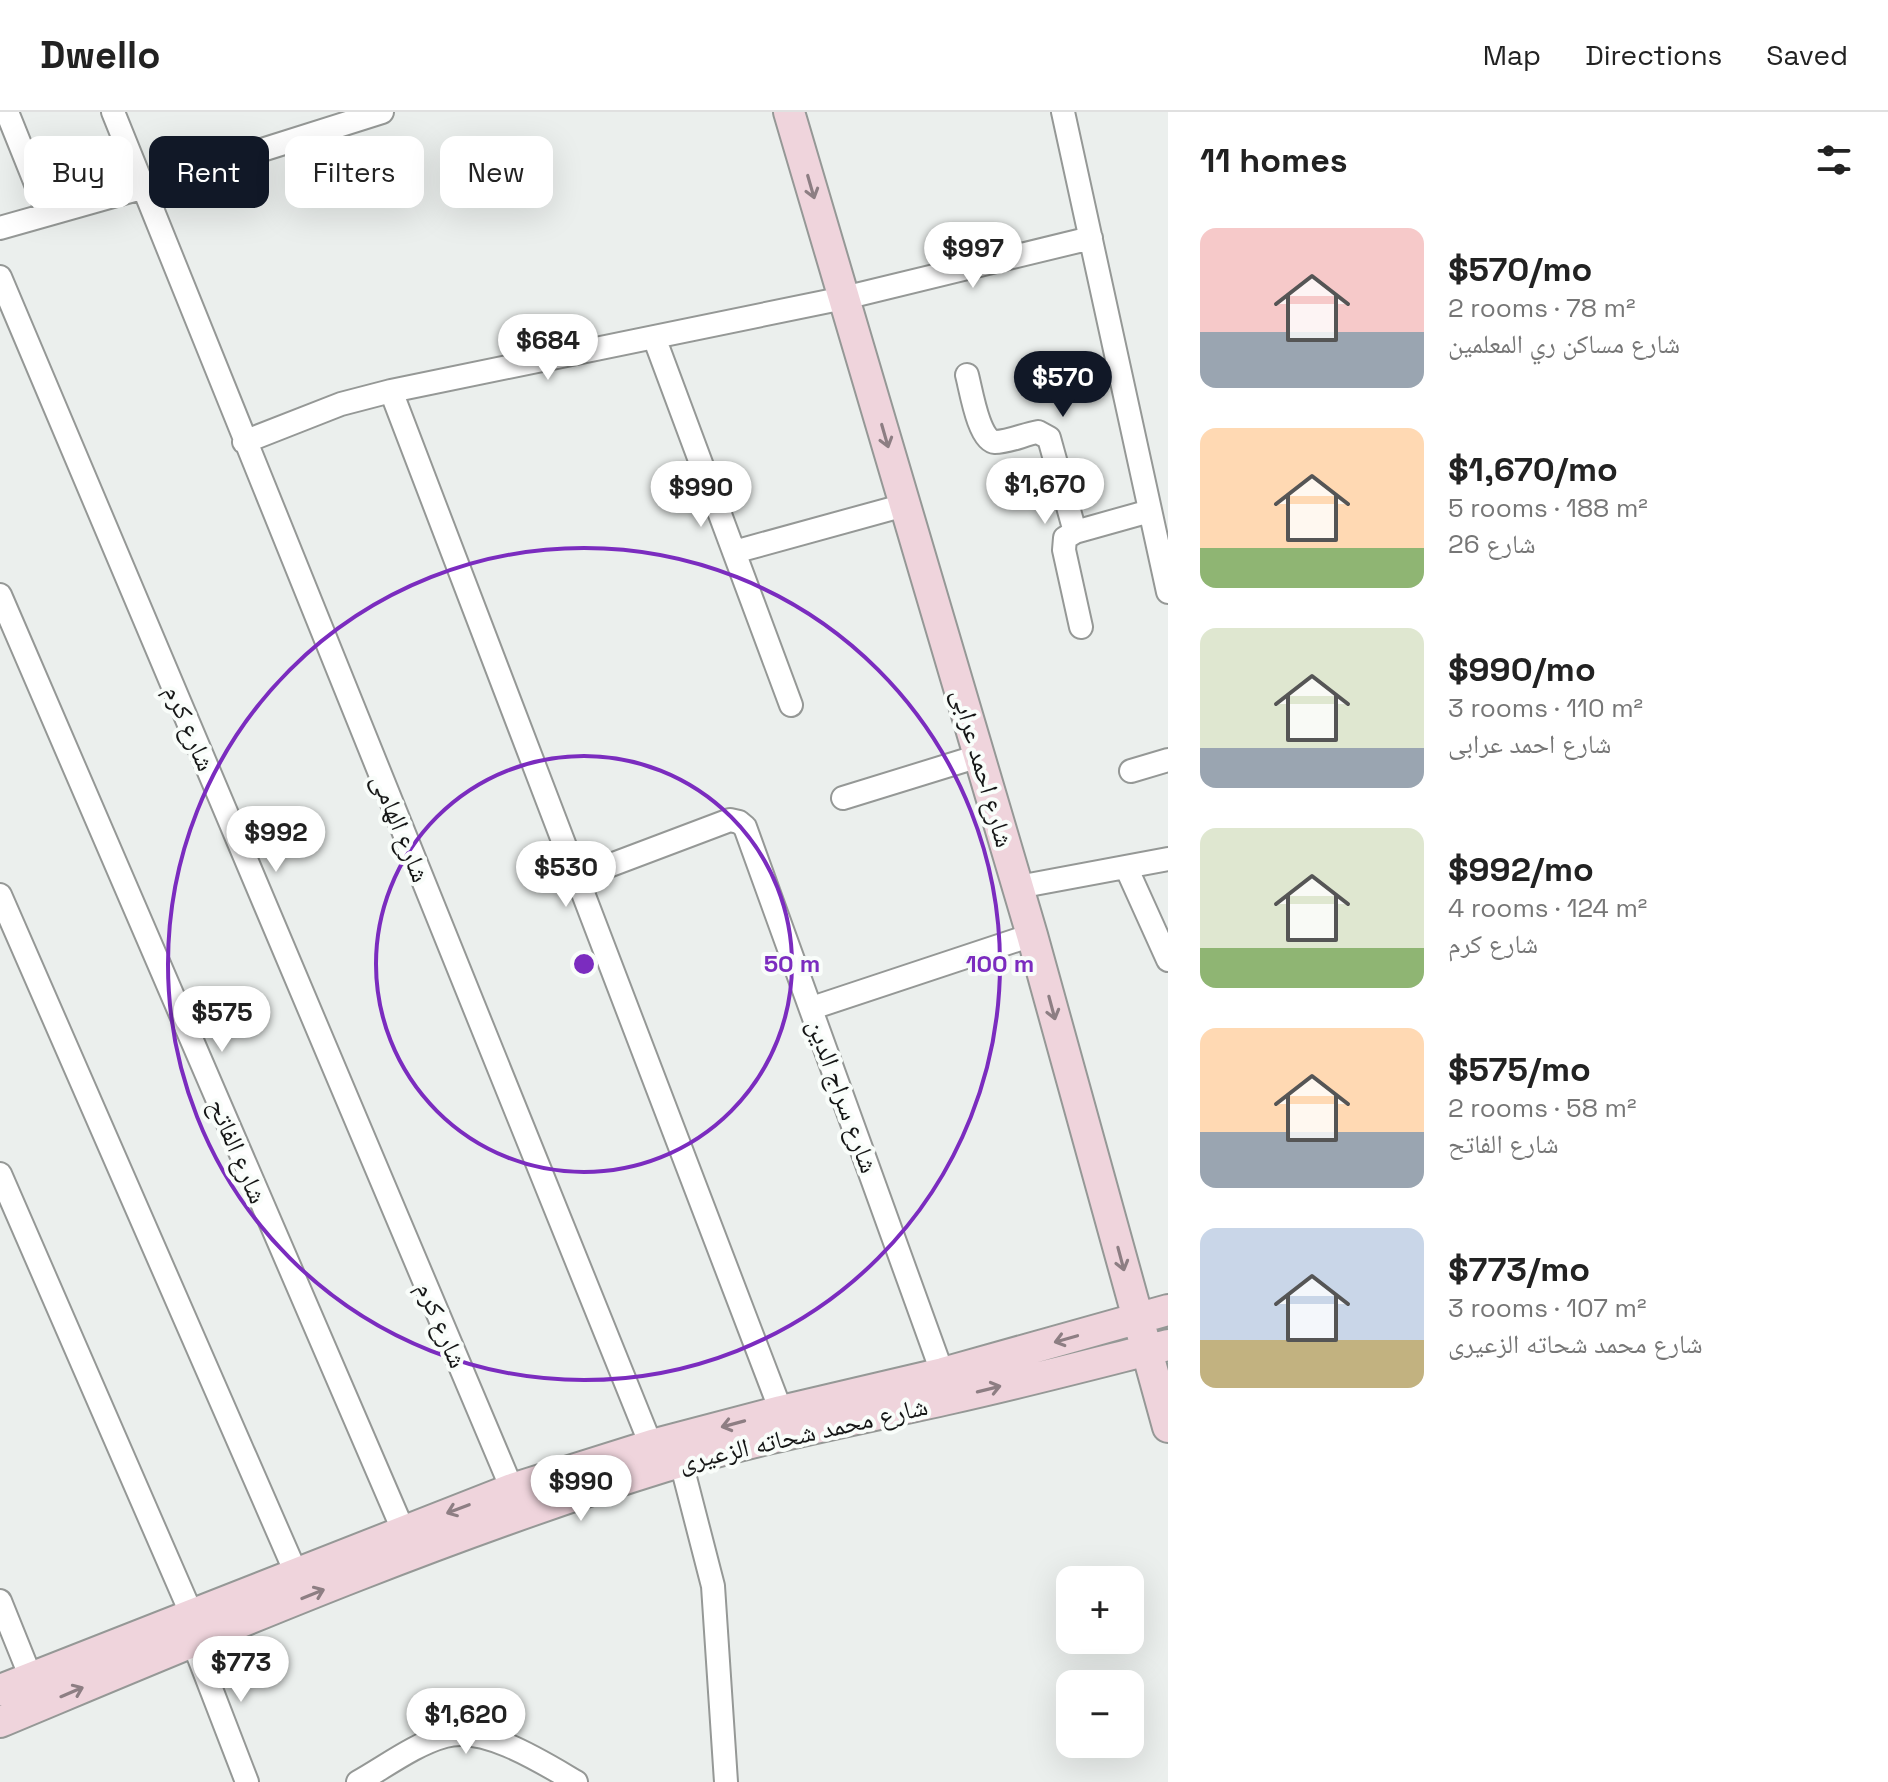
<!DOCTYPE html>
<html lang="en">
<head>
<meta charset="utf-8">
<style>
  :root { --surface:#fff; --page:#f6f6f6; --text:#222; --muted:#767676; --line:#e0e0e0; --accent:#111827 }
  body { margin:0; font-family:"Space Grotesk","Noto Naskh Arabic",sans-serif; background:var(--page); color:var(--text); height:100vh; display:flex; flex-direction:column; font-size:30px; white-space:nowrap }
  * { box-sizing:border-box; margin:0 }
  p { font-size:26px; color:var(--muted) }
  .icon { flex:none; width:44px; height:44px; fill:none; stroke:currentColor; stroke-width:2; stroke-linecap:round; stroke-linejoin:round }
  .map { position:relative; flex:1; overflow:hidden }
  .drawer { display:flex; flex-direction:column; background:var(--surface); width:720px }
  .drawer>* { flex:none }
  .top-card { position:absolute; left:24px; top:24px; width:760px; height:72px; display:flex; gap:16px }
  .tools { position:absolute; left:1056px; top:1454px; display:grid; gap:16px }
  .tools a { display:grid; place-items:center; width:88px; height:88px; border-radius:16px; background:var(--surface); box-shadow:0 8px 32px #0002; font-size:40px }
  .price { position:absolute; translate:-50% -68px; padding:0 18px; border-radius:28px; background:#fff; color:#222; font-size:26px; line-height:52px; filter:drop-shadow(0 2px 4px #0008) }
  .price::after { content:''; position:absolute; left:50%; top:48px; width:24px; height:18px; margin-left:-12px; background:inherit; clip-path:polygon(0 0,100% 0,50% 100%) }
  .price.on { background:var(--accent); color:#fff }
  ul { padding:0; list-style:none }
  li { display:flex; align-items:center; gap:24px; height:200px; padding:0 32px }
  li span { display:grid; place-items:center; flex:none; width:224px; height:160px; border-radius:16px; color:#555 }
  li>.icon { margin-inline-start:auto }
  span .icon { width:96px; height:96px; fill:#fffc; stroke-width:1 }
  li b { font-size:34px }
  h2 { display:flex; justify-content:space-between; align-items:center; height:96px; padding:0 32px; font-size:34px }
  .tag { padding:0 28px; border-radius:16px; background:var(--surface); box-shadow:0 8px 32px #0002; font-size:28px; line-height:72px }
  .tag.on { background:var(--accent); color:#fff }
  header { display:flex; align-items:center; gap:48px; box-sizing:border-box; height:112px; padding:0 40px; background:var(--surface); border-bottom:2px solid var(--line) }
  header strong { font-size:38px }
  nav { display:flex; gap:44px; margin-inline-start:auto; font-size:28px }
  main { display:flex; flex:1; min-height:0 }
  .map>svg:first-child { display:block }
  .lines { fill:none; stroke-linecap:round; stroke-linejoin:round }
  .street-casing { stroke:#959896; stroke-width:26 }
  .secondary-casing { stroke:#959896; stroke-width:34 }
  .street { stroke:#fff; stroke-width:22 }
  .secondary { stroke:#efd4dc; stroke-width:30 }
  .oneway { stroke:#8d7e83 }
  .ring { fill:none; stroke:#7b2cbf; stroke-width:4 }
  .labels { text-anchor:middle; stroke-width:8; stroke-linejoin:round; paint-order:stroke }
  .street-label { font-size:26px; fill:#151616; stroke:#f9fdfa }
  .centre { fill:#7b2cbf; stroke:#f9fdfa; stroke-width:4 }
  .ring-label { font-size:24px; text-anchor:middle; font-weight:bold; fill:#7b2cbf; stroke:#f9fdfa; stroke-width:8; stroke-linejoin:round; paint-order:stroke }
</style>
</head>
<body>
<header>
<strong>Dwello</strong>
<nav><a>Map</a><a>Directions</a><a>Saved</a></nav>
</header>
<main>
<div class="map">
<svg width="1168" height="1670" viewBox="0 0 1168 1670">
  <rect width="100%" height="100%" fill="#ebefed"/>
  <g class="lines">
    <g class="street-casing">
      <path id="street" d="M7,0L48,102
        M113,0L657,1348
        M1063,0L1168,480
        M0,116L145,75L382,0
        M0,165L512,1377
        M654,225L791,593
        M967,263C971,278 979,329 995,330C1009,330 1025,322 1038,320L1049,326L1075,420
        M391,279L781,1299
        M244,330L341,292L391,279L844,186L1091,126
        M734,440L905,393
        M0,483L403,1418
        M1081,515L1064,438L1065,426L1075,420L1150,399
        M1131,659L1168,648
        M843,686L979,644
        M1126,755L1168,848
        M579,765L730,708L739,710L745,715L947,1274
        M1018,775L1168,747
        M0,783L296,1461
        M812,896L1032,823
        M0,1062L191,1501
        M681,1350L713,1474L726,1670
        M0,1489L31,1566
        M193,1530L247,1670
        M358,1670C385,1655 415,1632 445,1624C484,1613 542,1650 576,1670"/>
    </g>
    <g class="secondary-casing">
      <path id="secondary" d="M789,0L1032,823L1168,1315
        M0,1578L512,1377L652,1333L781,1299L943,1261L1168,1198
        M0,1610C218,1519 437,1425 663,1355C758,1326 855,1308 952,1286C1024,1270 1096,1251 1168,1233"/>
    </g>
    <use href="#street" class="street"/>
    <use href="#secondary" class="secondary"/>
  </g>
  <defs><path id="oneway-shaft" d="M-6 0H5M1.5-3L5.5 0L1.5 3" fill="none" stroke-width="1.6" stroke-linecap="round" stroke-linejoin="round" transform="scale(2)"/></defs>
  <g class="oneway">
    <use href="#oneway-shaft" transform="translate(811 75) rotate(74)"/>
    <use href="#oneway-shaft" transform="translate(885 324) rotate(74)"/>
    <use href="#oneway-shaft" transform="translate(1052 896) rotate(75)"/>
    <use href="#oneway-shaft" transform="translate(1121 1147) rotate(75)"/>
    <use href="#oneway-shaft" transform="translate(1066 1227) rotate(164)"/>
    <use href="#oneway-shaft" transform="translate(989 1277) rotate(-14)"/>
    <use href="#oneway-shaft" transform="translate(733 1312) rotate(165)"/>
    <use href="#oneway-shaft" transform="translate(458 1397) rotate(159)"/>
    <use href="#oneway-shaft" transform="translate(313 1482) rotate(-22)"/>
    <use href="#oneway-shaft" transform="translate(72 1580) rotate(-23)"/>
  </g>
  <g class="ring">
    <circle cx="584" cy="852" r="208"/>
    <circle cx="584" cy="852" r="416"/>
  </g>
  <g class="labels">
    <g class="street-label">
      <text transform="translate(190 616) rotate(67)" y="9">شارع كرم</text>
      <text transform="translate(983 656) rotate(74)" y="9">شارع احمد عرابى</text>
      <text transform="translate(401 716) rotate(68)" y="9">شارع الهامى</text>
      <text transform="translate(843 984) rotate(70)" y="9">شارع سراج الدين</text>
      <text transform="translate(238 1039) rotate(67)" y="9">شارع الفاتح</text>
      <text transform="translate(442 1213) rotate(67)" y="9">شارع كرم</text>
      <text transform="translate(803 1322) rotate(-13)" y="9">شارع محمد شحاته الزعيرى</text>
    </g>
  </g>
  <circle cx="584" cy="852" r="12" class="centre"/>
  <g class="ring-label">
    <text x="792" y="860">50 m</text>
    <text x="1000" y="860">100 m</text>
  </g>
</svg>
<div class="tools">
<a>+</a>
<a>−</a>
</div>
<b class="price" style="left:973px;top:178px">$997</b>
<b class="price" style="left:548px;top:270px">$684</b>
<b class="price on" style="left:1063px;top:307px">$570</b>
<b class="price" style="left:1045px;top:414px">$1,670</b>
<b class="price" style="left:701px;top:417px">$990</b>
<b class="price" style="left:276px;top:762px">$992</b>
<b class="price" style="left:566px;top:797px">$530</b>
<b class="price" style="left:222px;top:942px">$575</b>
<b class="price" style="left:581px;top:1411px">$990</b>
<b class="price" style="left:241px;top:1592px">$773</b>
<b class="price" style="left:466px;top:1644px">$1,620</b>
<div class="top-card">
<a class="tag">Buy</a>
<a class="tag on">Rent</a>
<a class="tag">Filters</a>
<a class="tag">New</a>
</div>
</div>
<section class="drawer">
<h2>11 homes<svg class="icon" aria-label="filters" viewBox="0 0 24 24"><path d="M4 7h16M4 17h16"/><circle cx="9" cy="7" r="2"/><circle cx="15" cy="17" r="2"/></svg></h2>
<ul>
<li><span style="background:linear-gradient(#f6c9c9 65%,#9aa5b1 0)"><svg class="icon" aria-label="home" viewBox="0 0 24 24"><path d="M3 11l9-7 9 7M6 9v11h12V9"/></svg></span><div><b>$570/mo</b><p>2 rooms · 78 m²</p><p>شارع مساكن ري المعلمين</p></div></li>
<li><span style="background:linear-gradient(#ffd9b3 75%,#8fb573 0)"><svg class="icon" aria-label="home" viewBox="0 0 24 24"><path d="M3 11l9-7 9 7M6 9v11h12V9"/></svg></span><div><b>$1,670/mo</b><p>5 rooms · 188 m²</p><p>شارع 26</p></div></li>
<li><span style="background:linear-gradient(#dfe7d0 75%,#9aa5b1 0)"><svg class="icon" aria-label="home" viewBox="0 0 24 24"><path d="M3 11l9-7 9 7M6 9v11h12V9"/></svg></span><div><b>$990/mo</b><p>3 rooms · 110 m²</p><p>شارع احمد عرابى</p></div></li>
<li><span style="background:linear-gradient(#dfe7d0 75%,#8fb573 0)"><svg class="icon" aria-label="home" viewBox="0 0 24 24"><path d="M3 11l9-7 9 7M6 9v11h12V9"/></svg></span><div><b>$992/mo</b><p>4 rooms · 124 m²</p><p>شارع كرم</p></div></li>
<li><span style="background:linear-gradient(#ffd9b3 65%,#9aa5b1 0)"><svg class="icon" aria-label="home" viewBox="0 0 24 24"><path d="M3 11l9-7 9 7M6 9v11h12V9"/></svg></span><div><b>$575/mo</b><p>2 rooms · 58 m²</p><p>شارع الفاتح</p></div></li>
<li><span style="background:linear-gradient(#c9d6e8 70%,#c2b280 0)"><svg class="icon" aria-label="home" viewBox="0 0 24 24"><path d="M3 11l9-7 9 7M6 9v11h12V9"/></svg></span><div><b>$773/mo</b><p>3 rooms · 107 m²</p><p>شارع محمد شحاته الزعيرى</p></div></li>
</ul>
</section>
</main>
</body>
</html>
